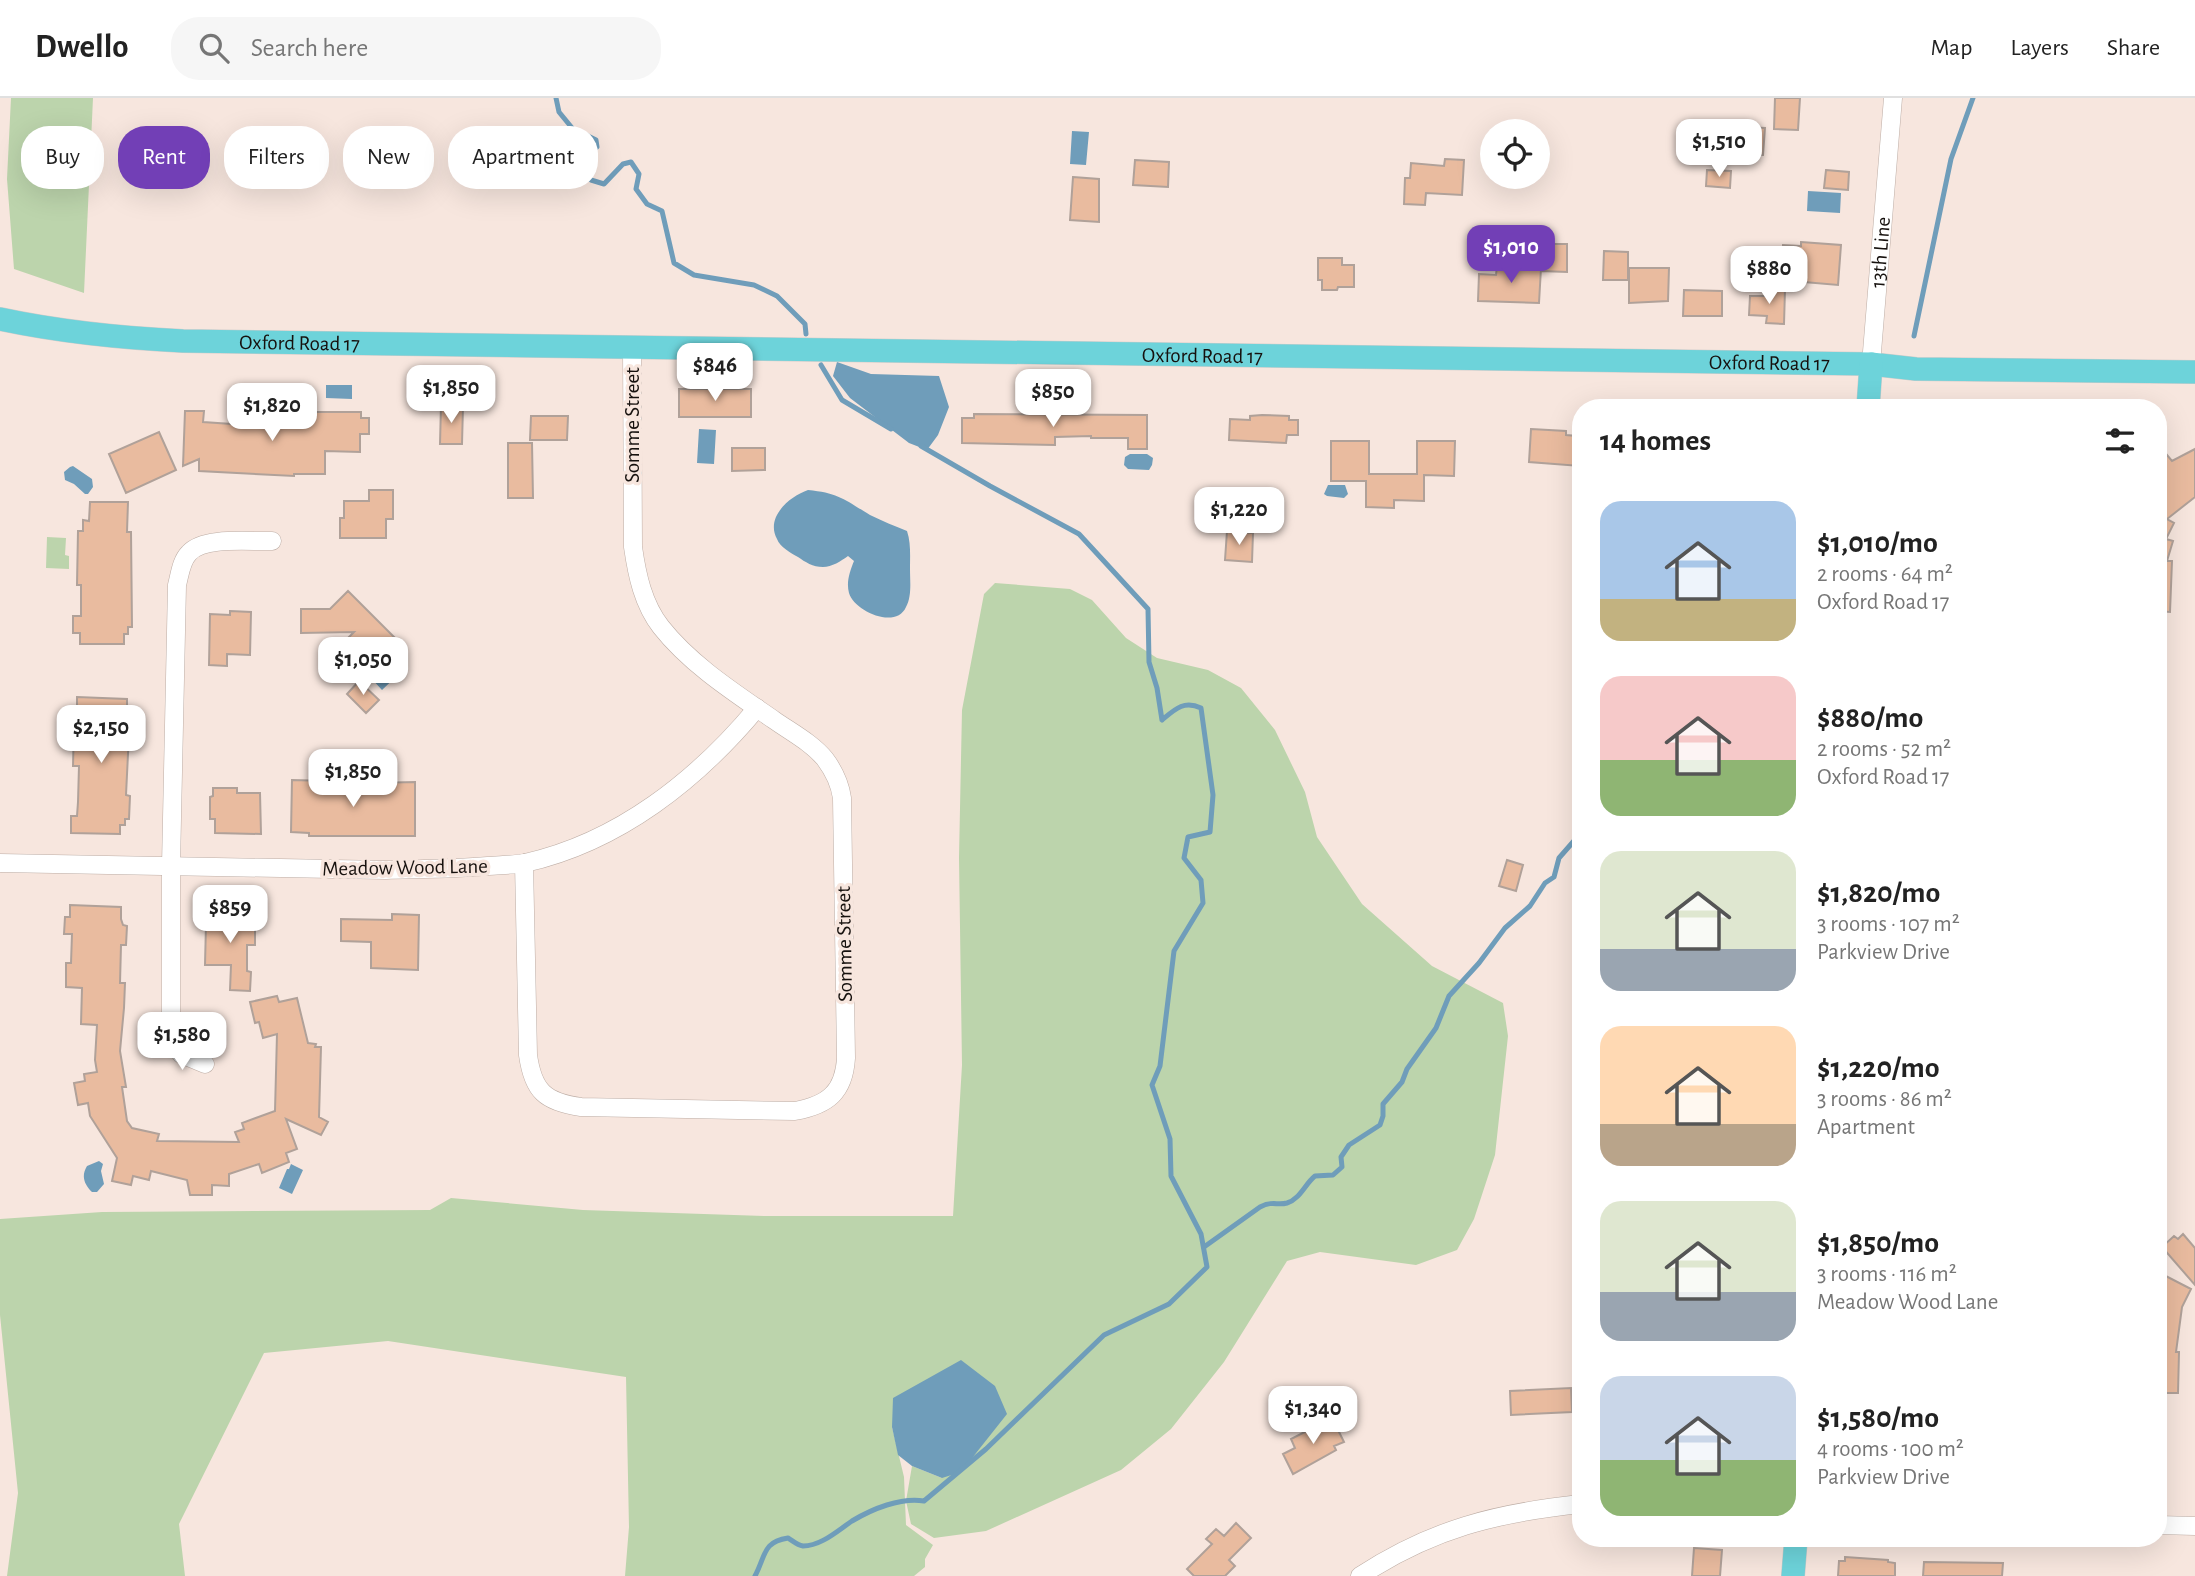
<!DOCTYPE html>
<html lang="en">
<head>
<meta charset="utf-8">
<style>
  :root { --surface:#fff; --page:#f6f6f6; --text:#222; --muted:#767676; --line:#e0e0e0; --accent:#723fb6 }
  body { margin:0; font-family:"Alegreya Sans",sans-serif; background:var(--page); color:var(--text); height:100vh; display:flex; flex-direction:column; font-size:26px; white-space:nowrap }
  * { box-sizing:border-box; margin:0 }
  p { font-size:23px; color:var(--muted) }
  .icon { flex:none; width:38px; height:38px; fill:none; stroke:currentColor; stroke-width:2; stroke-linecap:round; stroke-linejoin:round }
  .map { position:relative; flex:1; overflow:hidden }
  .details { position:absolute; left:1572px; top:301px; width:595px; height:1148px; display:flex; flex-direction:column; background:var(--surface); border-radius:28px; box-shadow:0 7px 28px #0002 }
  .details>* { flex:none }
  .hud { position:absolute; left:21px; top:28px; width:665px; height:63px; display:flex; gap:14px }
  .buttons { position:absolute; left:1480px; top:21px; display:grid; gap:14px }
  .buttons a { display:grid; place-items:center; width:70px; height:70px; border-radius:50%; background:var(--surface); box-shadow:0 7px 28px #0002; font-size:35px }
  .price { position:absolute; translate:-50% -60px; padding:0 16px; border-radius:14px; background:#fff; color:#222; font-size:23px; line-height:46px; filter:drop-shadow(0 2px 4px #0008) }
  .price::after { content:''; position:absolute; left:50%; top:42px; width:21px; height:16px; margin-left:-10px; background:inherit; clip-path:polygon(0 0,100% 0,50% 100%) }
  .price.current { background:var(--accent); color:#fff }
  ul { padding:0; list-style:none }
  li { display:flex; align-items:center; gap:21px; height:175px; padding:0 28px }
  li span { display:grid; place-items:center; flex:none; width:196px; height:140px; border-radius:21px; color:#555 }
  li>.icon { margin-inline-start:auto }
  span .icon { width:84px; height:84px; fill:#fffc; stroke-width:1 }
  li b { font-size:30px }
  h2 { display:flex; justify-content:space-between; align-items:center; height:84px; padding:0 28px; font-size:30px }
  .pill { padding:0 24px; border-radius:28px; background:var(--surface); box-shadow:0 7px 28px #0002; font-size:24px; line-height:63px }
  .pill.current { background:var(--accent); color:#fff }
  header { display:flex; align-items:center; gap:42px; box-sizing:border-box; height:98px; padding:0 35px; background:var(--surface); border-bottom:2px solid var(--line) }
  header strong { font-size:33px }
  nav { display:flex; gap:38px; margin-inline-start:auto; font-size:24px }
  .search { width:490px; height:63px; background:var(--page); display:flex; align-items:center; gap:18px; box-sizing:border-box; padding:0 24px; border-radius:28px; color:var(--muted); font-size:26px }
  .map>svg:first-child { display:block }
  .green { fill:#bcd4ac }
  .water { fill:#6f9dba }
  .lines { fill:none; stroke-linecap:round; stroke-linejoin:round }
  .stream { stroke:#6f9dba; stroke-width:5 }
  .building { fill:#e9bb9f; stroke:#b0a199; stroke-width:2 }
  .minor-casing { stroke:#bdada5; stroke-width:19 }
  .major-casing { stroke:#cccbca; stroke-width:24 }
  .minor { stroke:#fff; stroke-width:18 }
  .major { stroke:#6dd3da; stroke-width:23 }
  .labels { text-anchor:middle; stroke-width:7; stroke-linejoin:round; paint-order:stroke }
  .street-label { font-size:21px; fill:#16110e; stroke:#f7e6de }
</style>
</head>
<body>
<header>
<strong>Dwello</strong>
<div class="search"><svg class="icon" aria-label="search" viewBox="0 0 24 24"><circle cx="10" cy="10" r="6"/><path d="M15 15l6 6"/></svg>Search here</div>
<nav><a>Map</a><a>Layers</a><a>Share</a></nav>
</header>
<div class="map">
<svg width="2195" height="1478" viewBox="0 0 2195 1478">
  <rect width="100%" height="100%" fill="#f7e6de"/>
  <path class="green" d="M11,0H93L84,195L14,171L7,81Z
    M47,439L66,440L65,457L69,458V471L46,470Z
    M995,485L1070,491L1092,502L1126,540L1157,560L1208,572L1241,590L1275,632L1305,694L1317,739L1362,806L1432,868L1503,905L1508,938L1495,1057L1474,1121L1457,1152L1416,1167L1320,1154L1287,1163L1224,1264L1171,1331L1121,1372L986,1433L934,1440L911,1426L906,1403L912,1368L942,1380L892,1329L904,1379L906,1427L933,1447L925,1461V1469L914,1478H625L629,1429L626,1279L388,1243L264,1255L179,1426L185,1478H7L18,1395L0,1217V1121L102,1114L430,1112L451,1100L583,1112L764,1118H953L962,967L959,760L962,612L984,496Z"/>
  <path class="water" d="M1072,33L1089,34L1086,67L1070,66Z
    M1808,93L1841,95L1840,115L1807,113Z
    M837,264L871,276L939,278L949,309L938,337L927,352L909,345L850,300L833,278Z
    M326,287H352V301L326,300Z
    M699,331L716,332L714,366L697,365Z
    M1130,356H1147L1153,360L1152,367L1149,372L1128,371L1124,367L1125,359Z
    M73,368L92,381L93,389L88,396H85L74,386L65,382L64,374L70,369Z
    M1328,387H1345L1348,396L1344,400L1327,398L1324,396Z
    M808,392C839,395 845,402 870,417C882,423 895,428 907,433C911,445 910,458 910,471C910,483 912,498 906,509C896,532 854,513 849,495C846,484 850,473 854,463L848,458C841,463 832,469 823,469C813,469 805,464 798,459C791,455 780,449 777,441C765,419 790,398 808,392Z
    M392,558L404,571L382,592L370,579Z
    M99,1063L103,1066L101,1073L104,1086L97,1094H92C84,1086 81,1078 87,1068Z
    M291,1066L303,1072L292,1096L279,1090L287,1071H289Z
    M961,1262L995,1288L1007,1316L961,1374L942,1380L912,1368L898,1357L892,1329L893,1300Z"/>
  <g class="lines">
    <path class="stream" d="M556,0L559,14L577,36H584L596,42L597,49L587,58L584,72L591,82L604,86L623,66L631,64L639,76L636,91L647,106L662,113L674,165L694,177L754,187L777,198L805,226L806,236
      M1914,238L1951,61L1973,0
      M821,267L842,302L891,331
      M1204,1149L1260,1109C1274,1102 1276,1108 1287,1105C1300,1101 1305,1086 1315,1078L1333,1077L1342,1069L1341,1059L1349,1047L1380,1027L1383,1018V1006L1402,984L1407,971L1436,930L1449,898L1479,865L1505,830L1530,808L1545,785L1554,779L1559,760L1580,736
      M755,1478C766,1458 762,1444 788,1440C793,1443 797,1447 803,1448C821,1448 837,1433 852,1423C872,1411 901,1399 924,1403L986,1351L1104,1237L1169,1206L1207,1169L1201,1136L1171,1078L1170,1041L1152,987L1160,968L1174,853L1203,805L1201,782L1184,760L1188,739L1210,734L1213,697L1201,610C1184,602 1175,611 1162,622L1157,590L1149,564L1148,511L1079,436L990,388L921,348"/>
  </g>
  <path class="building" d="M1775,0H1800L1798,32L1774,31Z
    M1722,28L1765,30L1763,57L1720,55Z
    M1445,61L1464,62L1462,97L1426,95L1425,107L1404,106L1405,80H1410L1411,65L1444,68Z
    M1135,62L1169,64L1168,89L1133,87Z
    M1707,72L1731,73L1730,90L1706,88Z
    M1826,72L1849,74L1848,92L1824,90Z
    M1073,79L1099,81V124L1070,122Z
    M1801,144L1841,147L1838,187L1781,182L1783,147L1801,148Z
    M1542,146H1567V174L1541,173Z
    M1604,153L1628,154V182H1603Z
    M1318,160H1342V167H1354V189H1338L1337,192H1322V182H1318Z
    M1497,168L1541,170L1539,205L1478,203L1479,176L1496,177Z
    M1629,170H1669L1668,203L1629,205Z
    M1766,190L1785,191L1784,226L1766,225L1767,218L1749,217L1750,198H1766Z
    M1684,192L1722,193V218H1683Z
    M679,291H751V319H679Z
    M441,307L463,308L462,346H440Z
    M185,313H204L203,324L247,327H283L284,314H361V320H369V336H360V354L325,353V376H294V378L199,373V361L183,368Z
    M974,316L1147,317V351H1128V340H1091V338L1055,339V347L962,345V320H974Z
    M1262,317L1289,318V322H1298V337H1287L1286,345L1229,342L1230,321L1250,322V318Z
    M531,318H568L567,342H530Z
    M1531,331L1566,333V337L1577,338L1576,346L1580,347V368L1529,364Z
    M159,334L176,372L126,395L109,356Z
    M1331,343H1369V376H1417V343H1455L1454,378L1424,377V403L1394,402V410L1366,409V383H1331Z
    M508,345H532L533,400H508Z
    M732,350H765V372L732,373Z
    M2195,351V399L2167,421L2174,425L2166,441L2173,443L2167,463H2172L2170,514L2158,513V365L2167,357L2172,363Z
    M369,392H393V421H386V440H340V420H344V403H369Z
    M90,404H128L127,434H131L132,529H128V536H124V546H80V535H73V518H81V487H77L78,433H83V422L89,423Z
    M1227,433L1253,435L1252,464L1225,462Z
    M348,493L394,539L359,571L338,550L354,534L301,535V511H330Z
    M230,513L251,514L250,557L227,556V568L209,567L210,516L230,517Z
    M359,583L379,602L366,615L347,596Z
    M77,599L127,601V615H130L126,697L130,698L129,721H125V727H120V736L71,735V718H77L78,704L79,668H73L74,626H70L71,609H77Z
    M292,682L329,683V686L415,684V738H309V735L291,734Z
    M213,690H237V695H260L261,736L215,735V721H210V699L213,698Z
    M1507,762L1523,767L1516,793L1499,788Z
    M70,807L121,809V821L123,827L127,828L126,847H121L120,885H125L124,910L120,953L126,989H122L127,1023L132,1030L159,1036L157,1043L239,1044L235,1034L244,1031L242,1025L275,1013L277,936L263,940L259,924L255,925L250,904L277,898L279,904L297,900L308,945L316,946L315,949H321L319,1019L328,1024L321,1037L286,1021L297,1051L286,1055L289,1064L262,1075L259,1066L229,1076V1088L212,1087V1097H190L187,1082L151,1073L149,1082L133,1078L131,1087L112,1083L117,1060L90,1018L88,1005L78,1007L74,985L85,983L84,976L97,974L95,962L97,927L81,926L82,890L66,889V865H71L72,836H64L65,819H70Z
    M209,813L247,814V826H255V847H247V873L251,874L250,893L230,892L231,867H205L206,826H209Z
    M392,816L419,817L418,872L371,870V844L341,843V821L392,822Z
    M2183,1136L2195,1150V1187L2162,1149L2174,1138L2178,1141Z
    M2158,1174L2191,1191L2182,1209L2176,1254H2179L2178,1295H2158Z
    M1571,1290L1572,1314L1511,1317L1510,1293Z
    M1332,1320L1344,1344L1334,1348L1336,1352L1293,1376L1283,1356L1295,1350L1291,1341Z
    M1236,1425L1251,1440L1229,1462L1235,1468L1225,1478H1194L1187,1471L1212,1446L1206,1441L1216,1431L1224,1438Z
    M1694,1450L1722,1452L1720,1478H1692Z
    M1845,1459L1888,1462V1464L1895,1465V1478H1838L1839,1463H1845Z
    M1924,1464L2003,1465L2002,1478H1923Z"/>
  <g class="lines">
    <g class="minor-casing">
      <g id="minor">
        <path id="s1" d="M1871,266L1893,0"/>
        <path d="M0,765L386,772C420,771 454,771 488,768C500,767 513,767 525,765C619,744 697,682 757,610"/>
        <path d="M524,765L528,957C533,993 545,1004 581,1009L795,1013C828,1007 844,994 846,960L842,700C840,686 834,673 825,661C812,645 791,634 774,622C735,595 691,567 661,529C643,506 637,477 633,449L632,250"/>
        <path d="M205,966L181,956L171,937V767L177,487C180,476 181,463 189,455C204,438 251,444 272,443"/>
        <path d="M2158,1427L2195,1428"/>
        <path d="M1360,1478C1432,1431 1496,1415 1580,1406"/>
      </g>
    </g>
    <g class="major-casing">
      <g id="major">
        <path id="s2" d="M0,221C61,234 121,240 183,243C746,252 1309,259 1871,266L1916,271L2195,274"/>
        <path d="M1868,310L1871,266"/>
        <path d="M1793,1478L1796,1440"/>
      </g>
    </g>
    <use href="#minor" class="minor"/>
    <use href="#major" class="major"/>
  </g>
  <g class="labels">
    <g class="street-label">
      <text dy="7" stroke="none"><textPath href="#s1" startOffset="112">13th Line</textPath></text>
      <text dy="7" stroke="none"><textPath href="#s2" startOffset="301">Oxford Road 17</textPath></text>
      <text dy="7" stroke="none"><textPath href="#s2" startOffset="1204">Oxford Road 17</textPath></text>
      <text dy="7" stroke="none"><textPath href="#s2" startOffset="1771">Oxford Road 17</textPath></text>
      <text transform="translate(632 327) rotate(-90)" y="7">Somme Street</text>
      <text transform="translate(405 769) rotate(-1)" y="7">Meadow Wood Lane</text>
      <text transform="translate(844 846) rotate(-91)" y="7">Somme Street</text>
    </g>
  </g>
</svg>
<div class="buttons">
<a><svg class="icon" aria-label="locate" viewBox="0 0 24 24"><circle cx="12" cy="12" r="6"/><path d="M12 2v4M12 18v4M2 12h4M18 12h4"/></svg></a>
</div>
<b class="price" style="left:1719px;top:81px">$1,510</b>
<b class="price current" style="left:1511px;top:187px">$1,010</b>
<b class="price" style="left:1769px;top:208px">$880</b>
<b class="price" style="left:715px;top:305px">$846</b>
<b class="price" style="left:451px;top:327px">$1,850</b>
<b class="price" style="left:1053px;top:331px">$850</b>
<b class="price" style="left:272px;top:345px">$1,820</b>
<b class="price" style="left:1239px;top:449px">$1,220</b>
<b class="price" style="left:363px;top:599px">$1,050</b>
<b class="price" style="left:101px;top:667px">$2,150</b>
<b class="price" style="left:353px;top:711px">$1,850</b>
<b class="price" style="left:230px;top:847px">$859</b>
<b class="price" style="left:182px;top:974px">$1,580</b>
<b class="price" style="left:1313px;top:1348px">$1,340</b>
<div class="hud">
<a class="pill">Buy</a>
<a class="pill current">Rent</a>
<a class="pill">Filters</a>
<a class="pill">New</a>
<a class="pill">Apartment</a>
</div>
<section class="details">
<h2>14 homes<svg class="icon" aria-label="filters" viewBox="0 0 24 24"><path d="M4 7h16M4 17h16"/><circle cx="9" cy="7" r="2"/><circle cx="15" cy="17" r="2"/></svg></h2>
<ul>
<li><span style="background:linear-gradient(#a9c7e8 70%,#c2b280 0)"><svg class="icon" aria-label="home" viewBox="0 0 24 24"><path d="M3 11l9-7 9 7M6 9v11h12V9"/></svg></span><div><b>$1,010/mo</b><p>2 rooms · 64 m²</p><p>Oxford Road 17</p></div></li>
<li><span style="background:linear-gradient(#f6c9c9 60%,#8fb573 0)"><svg class="icon" aria-label="home" viewBox="0 0 24 24"><path d="M3 11l9-7 9 7M6 9v11h12V9"/></svg></span><div><b>$880/mo</b><p>2 rooms · 52 m²</p><p>Oxford Road 17</p></div></li>
<li><span style="background:linear-gradient(#dfe7d0 70%,#9aa5b1 0)"><svg class="icon" aria-label="home" viewBox="0 0 24 24"><path d="M3 11l9-7 9 7M6 9v11h12V9"/></svg></span><div><b>$1,820/mo</b><p>3 rooms · 107 m²</p><p>Parkview Drive</p></div></li>
<li><span style="background:linear-gradient(#ffd9b3 70%,#b9a48a 0)"><svg class="icon" aria-label="home" viewBox="0 0 24 24"><path d="M3 11l9-7 9 7M6 9v11h12V9"/></svg></span><div><b>$1,220/mo</b><p>3 rooms · 86 m²</p><p>Apartment</p></div></li>
<li><span style="background:linear-gradient(#dfe7d0 65%,#9aa5b1 0)"><svg class="icon" aria-label="home" viewBox="0 0 24 24"><path d="M3 11l9-7 9 7M6 9v11h12V9"/></svg></span><div><b>$1,850/mo</b><p>3 rooms · 116 m²</p><p>Meadow Wood Lane</p></div></li>
<li><span style="background:linear-gradient(#c9d6e8 60%,#8fb573 0)"><svg class="icon" aria-label="home" viewBox="0 0 24 24"><path d="M3 11l9-7 9 7M6 9v11h12V9"/></svg></span><div><b>$1,580/mo</b><p>4 rooms · 100 m²</p><p>Parkview Drive</p></div></li>
</ul>
</section>
</div>
</body>
</html>
